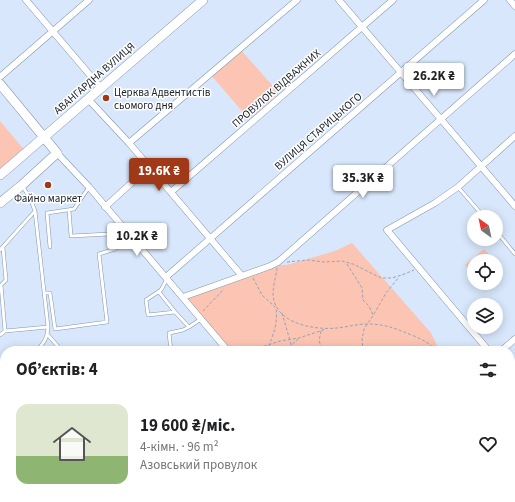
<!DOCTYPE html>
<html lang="uk">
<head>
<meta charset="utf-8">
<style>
  :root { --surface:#fff; --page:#f6f6f6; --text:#202124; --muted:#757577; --line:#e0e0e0; --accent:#a03917 }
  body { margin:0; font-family:"Source Sans 3",sans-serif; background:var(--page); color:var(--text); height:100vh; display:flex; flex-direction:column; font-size:15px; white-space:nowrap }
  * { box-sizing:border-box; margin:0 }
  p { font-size:13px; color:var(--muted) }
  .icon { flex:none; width:22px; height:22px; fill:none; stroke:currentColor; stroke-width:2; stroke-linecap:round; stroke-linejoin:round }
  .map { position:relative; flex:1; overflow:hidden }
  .drawer { position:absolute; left:0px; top:346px; width:515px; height:156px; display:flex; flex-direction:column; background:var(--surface); border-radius:16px 16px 0 0; box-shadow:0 2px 10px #0003 }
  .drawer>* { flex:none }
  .needle { width:26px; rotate:327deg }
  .fabs { position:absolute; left:467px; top:210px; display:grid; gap:8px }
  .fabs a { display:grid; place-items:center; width:36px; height:36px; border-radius:50%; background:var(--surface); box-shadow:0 2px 10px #0003; font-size:20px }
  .price { position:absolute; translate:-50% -34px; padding:0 9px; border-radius:4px; background:#fff; color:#222; font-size:13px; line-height:26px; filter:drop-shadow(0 1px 2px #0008) }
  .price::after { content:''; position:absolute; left:50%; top:24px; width:12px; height:9px; margin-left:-6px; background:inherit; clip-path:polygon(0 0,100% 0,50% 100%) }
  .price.selected { background:var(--accent); color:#fff }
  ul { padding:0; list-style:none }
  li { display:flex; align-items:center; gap:12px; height:100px; padding:0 16px }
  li+li { border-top:1px solid var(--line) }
  li span { display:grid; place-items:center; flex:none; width:112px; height:80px; border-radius:12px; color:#555 }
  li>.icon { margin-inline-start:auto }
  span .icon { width:48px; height:48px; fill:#fffc; stroke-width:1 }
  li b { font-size:17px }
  h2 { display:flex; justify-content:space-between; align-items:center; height:48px; padding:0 16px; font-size:17px }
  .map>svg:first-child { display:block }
  .green { fill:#fcc4b3 }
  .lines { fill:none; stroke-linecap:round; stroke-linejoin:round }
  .lane-casing { stroke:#8395ab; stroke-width:4 }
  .street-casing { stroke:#8395ab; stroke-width:7 }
  .secondary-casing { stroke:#8395ab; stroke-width:10 }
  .path { stroke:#97a3b3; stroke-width:1; stroke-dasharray:3 2; stroke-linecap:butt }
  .lane { stroke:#fff; stroke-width:3 }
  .street { stroke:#fff; stroke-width:6 }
  .secondary { stroke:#fff; stroke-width:9 }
  .poi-dot { fill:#a03917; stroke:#fff; stroke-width:1.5 }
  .labels { text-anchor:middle; stroke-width:3; stroke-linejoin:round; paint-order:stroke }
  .street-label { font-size:11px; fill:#192029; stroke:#fff }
  .poi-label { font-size:11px; fill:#192029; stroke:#fff; text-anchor:start }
</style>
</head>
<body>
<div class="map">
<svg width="515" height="502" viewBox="0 0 515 502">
  <rect width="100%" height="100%" fill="#d8e7fb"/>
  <path class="green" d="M240,49L279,93L249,119L210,74Z
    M0,121L26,152L0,174Z
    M352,243L431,333L440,351H230L187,297L265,269L279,265H287L335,251Z
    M484,249L495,261H474V276L465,265Z
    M0,443L5,449V481L0,482Z
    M73,497H356L350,502H79Z"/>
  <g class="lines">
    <g class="lane-casing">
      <path id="lane" d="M23,187L30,198L35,211L48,327C48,338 43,343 37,351
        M458,187L484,217
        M69,210L71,236L109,234L119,245
        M496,231L515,254
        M50,247L47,213L74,209L89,187
        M0,250L35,211
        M167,279L161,290L146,300L148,315L175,312L189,327L201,319
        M159,292L175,312
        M44,293H50L55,329L107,322L99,254L115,249L130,236
        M5,331L48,327
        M0,335L5,331L1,285L6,280L3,248
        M48,335L62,351
        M171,351L169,333L183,330L189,327"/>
    </g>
    <g class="street-casing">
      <path id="street" d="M26,0L101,88
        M339,0L515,206
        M510,0L515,6
        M0,77L89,0
        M88,99L129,143L242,276
        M129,143L297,0
        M57,153L89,187L228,351
        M171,192L393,0
        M105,207L149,167
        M166,277L484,0
        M183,297L270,266L278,262L515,54
        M489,351L387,230L435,203L458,187L515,136
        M501,351L515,339
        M338,502L346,497
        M350,502L356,497"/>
    </g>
    <g class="secondary-casing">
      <path id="secondary" d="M0,84L57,153L22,185L0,203
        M0,175L203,0"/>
    </g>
    <path class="path" d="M287,262L308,260L324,262L342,261L353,264L381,278H392L402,275L414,270
      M347,264L362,288L363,300L369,306L373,315
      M277,268C276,278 271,291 274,301C281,325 316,330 337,328C347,327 357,324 367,324C387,324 396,329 414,336C423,340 430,343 436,351
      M253,278L262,295L275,307
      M203,311L224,289
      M282,313L293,351
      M321,331L319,341L323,351
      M234,350L265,346L280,341L299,338L326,329
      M267,351C273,334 278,326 276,307
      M285,351L298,339
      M363,351L362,339L364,329L374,314L386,293L399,277"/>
    <use href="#lane" class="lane"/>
    <use href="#street" class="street"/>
    <use href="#secondary" class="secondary"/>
  </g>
  <g class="poi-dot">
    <circle cx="106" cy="98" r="4"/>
    <circle cx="48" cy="185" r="4"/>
  </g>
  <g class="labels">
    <g class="street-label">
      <text transform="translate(94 78) rotate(-41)" y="4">АВАНГАРДНА ВУЛИЦЯ</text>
      <text transform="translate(276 88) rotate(-41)" y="4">ПРОВУЛОК ВІДВАЖНИХ</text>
      <text transform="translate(318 131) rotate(-41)" y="4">ВУЛИЦЯ СТАРИЦЬКОГО</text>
    </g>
    <g class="poi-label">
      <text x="114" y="96">Церква Адвентистів<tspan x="114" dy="13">сьомого дня</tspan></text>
      <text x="48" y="202" text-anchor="middle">Файно маркет</text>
    </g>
  </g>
</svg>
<div class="fabs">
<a><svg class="needle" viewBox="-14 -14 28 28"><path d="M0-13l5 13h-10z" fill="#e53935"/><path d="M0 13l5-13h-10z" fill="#757577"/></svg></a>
<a><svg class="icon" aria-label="locate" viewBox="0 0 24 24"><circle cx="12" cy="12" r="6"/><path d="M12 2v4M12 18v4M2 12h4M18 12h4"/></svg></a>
<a><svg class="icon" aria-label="layers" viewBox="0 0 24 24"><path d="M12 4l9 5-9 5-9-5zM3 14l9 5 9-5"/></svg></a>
</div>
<b class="price" style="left:434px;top:97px">26.2K ₴</b>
<b class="price selected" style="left:159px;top:192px">19.6K ₴</b>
<b class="price" style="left:363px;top:199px">35.3K ₴</b>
<b class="price" style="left:137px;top:257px">10.2K ₴</b>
<section class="drawer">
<h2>Об’єктів: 4<svg class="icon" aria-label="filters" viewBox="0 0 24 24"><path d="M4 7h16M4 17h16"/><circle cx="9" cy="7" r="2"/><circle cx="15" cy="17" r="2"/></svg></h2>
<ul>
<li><span style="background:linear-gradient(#dfe7d0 65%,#8fb573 0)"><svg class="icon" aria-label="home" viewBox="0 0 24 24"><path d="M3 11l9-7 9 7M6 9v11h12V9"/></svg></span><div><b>19 600 ₴/міс.</b><p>4-кімн. · 96 m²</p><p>Азовський провулок</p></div><svg class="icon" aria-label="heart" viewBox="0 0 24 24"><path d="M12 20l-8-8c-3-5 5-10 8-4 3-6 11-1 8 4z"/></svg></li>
</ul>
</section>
</div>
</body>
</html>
